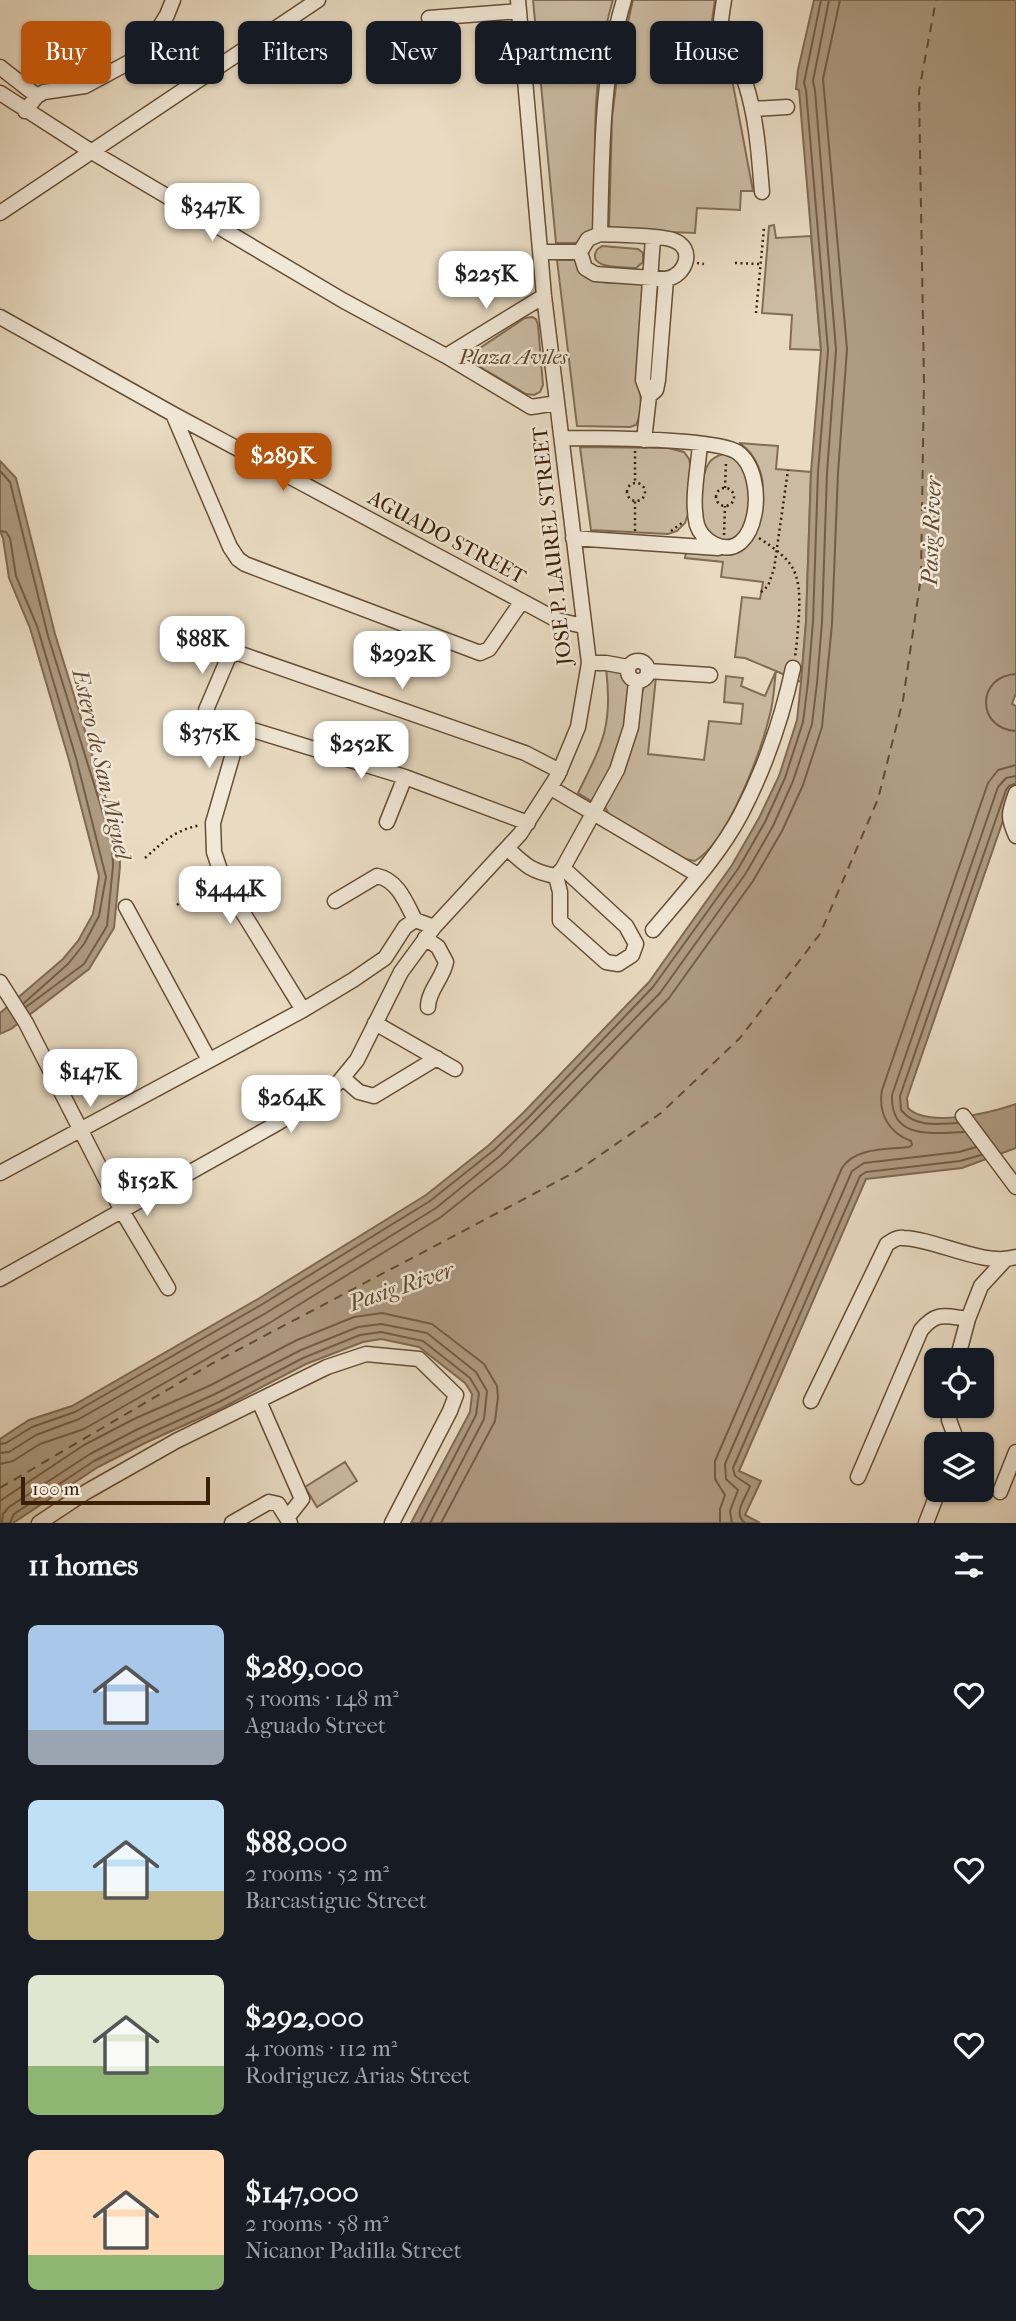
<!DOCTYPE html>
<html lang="en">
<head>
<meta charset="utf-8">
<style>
  :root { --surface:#171b24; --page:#242831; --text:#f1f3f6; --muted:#9ea1a6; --accent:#b45309 }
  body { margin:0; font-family:"IM FELL French Canon",serif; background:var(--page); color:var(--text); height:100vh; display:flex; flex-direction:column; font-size:26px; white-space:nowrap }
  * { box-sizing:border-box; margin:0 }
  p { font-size:23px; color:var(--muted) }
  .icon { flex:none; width:38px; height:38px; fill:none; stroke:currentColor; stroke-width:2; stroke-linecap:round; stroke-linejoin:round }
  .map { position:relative; height:1523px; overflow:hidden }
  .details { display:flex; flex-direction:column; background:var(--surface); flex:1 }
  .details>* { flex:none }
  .hud { position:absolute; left:21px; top:21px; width:975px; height:63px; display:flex; gap:14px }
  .tools { position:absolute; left:924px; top:1348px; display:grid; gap:14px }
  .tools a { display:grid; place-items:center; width:70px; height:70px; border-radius:10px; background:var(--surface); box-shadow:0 2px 5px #0004; font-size:35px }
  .scale { position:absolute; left:21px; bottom:18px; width:189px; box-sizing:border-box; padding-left:7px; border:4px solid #3b1f07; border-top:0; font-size:19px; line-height:24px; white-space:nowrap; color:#3b1f07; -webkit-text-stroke:5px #f1e8d7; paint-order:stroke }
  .price { position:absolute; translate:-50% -60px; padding:0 16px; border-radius:14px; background:#fff; color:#222; font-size:23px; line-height:46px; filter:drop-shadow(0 2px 4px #0008) }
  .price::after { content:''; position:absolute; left:50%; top:42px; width:21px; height:16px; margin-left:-10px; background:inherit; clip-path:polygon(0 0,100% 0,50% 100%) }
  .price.current { background:var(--accent); color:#fff }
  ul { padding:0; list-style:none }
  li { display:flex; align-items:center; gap:21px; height:175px; padding:0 28px }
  li span { display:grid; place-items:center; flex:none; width:196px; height:140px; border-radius:10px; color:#555 }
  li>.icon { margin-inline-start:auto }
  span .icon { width:84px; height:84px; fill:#fffc; stroke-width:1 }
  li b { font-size:30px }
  h2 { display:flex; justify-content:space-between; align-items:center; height:84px; padding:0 28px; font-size:30px }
  .tag { padding:0 24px; border-radius:10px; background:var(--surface); box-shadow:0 2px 5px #0004; font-size:24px; line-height:63px }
  .tag.current { background:var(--accent); color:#fff }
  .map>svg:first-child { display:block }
  .green { fill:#cbbba2; stroke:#836d54; stroke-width:2 }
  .water { fill:#ae9b82; stroke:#806951; stroke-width:2 }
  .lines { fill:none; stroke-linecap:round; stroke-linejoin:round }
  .shore { stroke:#745d44; stroke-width:2 }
  .ferry { stroke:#634a32; stroke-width:2; stroke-dasharray:9 7; stroke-linecap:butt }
  .minor-casing { stroke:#664e36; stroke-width:17 }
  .path { stroke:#3b1f07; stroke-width:2.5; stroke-dasharray:2 3.5; stroke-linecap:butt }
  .minor { stroke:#f1e8d7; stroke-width:14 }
  .labels { text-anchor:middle; stroke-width:5; stroke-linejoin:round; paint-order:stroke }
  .park-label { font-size:21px; font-style:italic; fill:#5f462e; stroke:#f1e8d7 }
  .street-label { font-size:21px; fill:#3b1f07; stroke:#f1e8d7 }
  .water-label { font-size:23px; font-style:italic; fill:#634a32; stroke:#f1e8d7 }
</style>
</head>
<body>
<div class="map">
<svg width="1016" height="1523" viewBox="0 0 1016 1523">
  <rect width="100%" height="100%" fill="#e9dbc2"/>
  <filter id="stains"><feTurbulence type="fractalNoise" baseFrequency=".00286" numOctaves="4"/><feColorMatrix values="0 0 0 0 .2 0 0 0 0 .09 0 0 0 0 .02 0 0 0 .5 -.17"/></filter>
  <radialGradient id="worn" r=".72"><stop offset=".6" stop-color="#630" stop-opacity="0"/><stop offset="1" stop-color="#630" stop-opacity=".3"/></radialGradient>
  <path class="green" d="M533,0H613C591,73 595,149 595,225L592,230L578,243H556Z
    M633,0H715L711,28L713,46L732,79L753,191H741L740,210L697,208L695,233L615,230L609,228L612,117L616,86L620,56Z
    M774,225L776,238L811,236L821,350L790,349L792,315L762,313L769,226Z
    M602,246L638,249L643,253V262L636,268C626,267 593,269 595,255C596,249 598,249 602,246Z
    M557,260H577C578,263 578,267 580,271C588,287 623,282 639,283L643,286L638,385C642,398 642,413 636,425L630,427L577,426Z
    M532,317L536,319L538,325L543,385L540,392L534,395L526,394L475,364L471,354L525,318Z
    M739,443L778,446L776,469L811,472L806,622L801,682L776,671C774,685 774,700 770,714C761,752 728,842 695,861L686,859L609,815L605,807L644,686L656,677L648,754L704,760L709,721L741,724L743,704L724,702L726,676L743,678L741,686L765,696L776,671L745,658L735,657L742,597L760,599L763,582L721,577L723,562L685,558L686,552L720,554L732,552C739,539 760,510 762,498C766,478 756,453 739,443Z
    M580,447L668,448L684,452L689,459L691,467L688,514L685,523L677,531L668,534L591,530Z
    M723,454L740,459C752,491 754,507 738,538L721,542C714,537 706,532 703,523C698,510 701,474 709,463C712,458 717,456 723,454Z
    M606,668L620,670L629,681L631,687L625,731L614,763L595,800L591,801L578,793C603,742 613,726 606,668Z
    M345,1462L357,1481L317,1507L305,1487Z"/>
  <path class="water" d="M814,0H1016V693L1012,704L1016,706V783L907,1098L908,1108C928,1128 991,1113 1016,1104V1148L962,1168L866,1179L739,1471L761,1481L745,1515L760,1523H411L470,1412L472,1394L465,1383L419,1347L381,1339L363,1342L306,1364L222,1408L145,1443L98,1467L13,1523H0V1439L29,1420L72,1406L258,1299L426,1195L489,1145L523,1113L649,982L732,865L759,818L779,776L797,720L801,682L806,622L811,472L821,350L799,90L796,89L798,70Z
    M0,461L16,478L55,634L119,841L120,866L114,928L89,969L11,1029L0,1034V1013L63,959L78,941L93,914L99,876L69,760L30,628L9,578L3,538L0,531Z"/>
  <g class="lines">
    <path class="shore" d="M0,471L10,482L48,636L112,842L113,866L107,926L84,964L26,1007
      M0,531L6,532L10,538L16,576L37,626L76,758L106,877L99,916L84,944L68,964L24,1003
      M1016,674C976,676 976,729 1016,731
      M958,1123C936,1124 916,1128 901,1110L900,1096L1006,790L1009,786L1014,784
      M964,1132C932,1133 890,1140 892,1095L998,787L1006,778L1016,776
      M0,1444L6,1443L32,1427L75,1412L261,1305L430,1201L494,1150L528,1118L653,987L738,869L765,822L785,778L803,722L808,682L813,622L818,472L828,350L806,90L804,83L821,0
      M0,1453L9,1452L36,1435L79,1419L266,1313L436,1208L500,1156L660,993L746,873L773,826L793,781L812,724L817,683L822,622L827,473L836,350L815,90L813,81L829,0
      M0,1464L13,1461L40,1444L84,1429L271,1322L441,1217L505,1166L542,1131L669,998L753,881L782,831L803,785L822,727L832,624L838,473L847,349L823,79L840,0
      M0,1501L84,1445L134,1419L211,1385L297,1340L354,1317L382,1313L432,1324L484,1364L497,1386L498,1397L495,1421L441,1523
      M2,1523L3,1514L9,1507L90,1454L138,1429L215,1394L301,1350L358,1327L381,1324L427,1333L476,1372L487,1391L484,1419L430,1523
      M10,1523L14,1514L94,1461L142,1437L219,1402L303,1358L360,1335L381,1332L423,1341L470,1378L479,1393L476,1415L420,1523
      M720,1523V1509L725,1495L715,1479V1461L842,1168C855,1147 887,1150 909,1147L912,1145L911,1141C889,1133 878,1114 882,1090L988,783L998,770L1016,765
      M732,1523L730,1511L738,1490L726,1479L725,1464L852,1171L864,1163L959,1152L976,1147
      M745,1523C732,1513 746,1498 750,1486L735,1476L733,1468L860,1176L866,1172L960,1161L981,1155"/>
    <path class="ferry" d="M0,1488L213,1363L577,1171L661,1113L740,1038L820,934L878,799L903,700L921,577L924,381L919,91L936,0"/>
    <g class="minor-casing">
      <path id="minor" d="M724,0C722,13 718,30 724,43C731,58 741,69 746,85C757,120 759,157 762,192
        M429,18L519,11
        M0,67L37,96
        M0,93L92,152L344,301L446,356L531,407L557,403
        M752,109L787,107
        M25,111L37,96L44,92L85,86L137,58L147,47L167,15L173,0
        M0,213L318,0
        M600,234C617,235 660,235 673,240C696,248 686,276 666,279L595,274L585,268L580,252L588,239Z
        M600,234C602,156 601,76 624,0
        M541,252H580
        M0,317L173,414L557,620L583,626
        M446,356L544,296
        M649,396L656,390L658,380L666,279
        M173,414L230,547L238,559L245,564L480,653L489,649L522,601
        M562,438C594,438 715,438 737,452C770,474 758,566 714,544C706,540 700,534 697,525C691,500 698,470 700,444
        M644,440L649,396L643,380L653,238
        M573,538L718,548
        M628 671a10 10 0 1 1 20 0a10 10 0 1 1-20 0Z
        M589,663H606L628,667
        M648,671L710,675
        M241,726L213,823L214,852L224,882L303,1010
        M551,788L698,875
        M1016,793C1009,813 1007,816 1016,836
        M387,822L405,777
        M528,823L405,777L211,717L207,715L206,710L229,656L238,653L525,753L560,771
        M508,849C525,865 532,872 556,876
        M563,868L626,926L636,944L632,955L618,964L606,962L560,921V892L556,876L563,868L617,770L631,727L636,681
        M335,901L377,876C398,880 406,903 415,920
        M126,907L209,1060
        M653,930C683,894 719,856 741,814C765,768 782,718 793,668
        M425,938L438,947L446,962C443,978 428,991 428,1007
        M0,982L26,1023L122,1211L168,1288
        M375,1023L455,1069
        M343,1078L359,1092L374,1096L437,1058
        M963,1116L1016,1187
        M0,1173L303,1010L353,980L385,958L405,927L415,920L434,927
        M0,1279L276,1124L317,1099L339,1082L357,1060L401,972L434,927L520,834L558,775L578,727L589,663L544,296L518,0
        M968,1319L981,1286L1005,1260
        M259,1401L302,1499L287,1518
        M811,1401L887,1244C892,1241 897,1237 903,1238C937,1239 983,1267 1016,1257
        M950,1405L949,1420L955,1436V1444
        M858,1477L921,1330C937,1311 945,1316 968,1319L957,1360
        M1000,1492L1016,1452
        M39,1523L86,1492L176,1441L327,1367L366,1354L419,1359L456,1395L450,1411L392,1523
        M232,1523L269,1502L278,1504L290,1523
        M926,1523L939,1489"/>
    </g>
    <path class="path" d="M697,263L704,264
      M735,263L759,264
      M756,313L764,228
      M635,451V483
      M627 492a9 9 0 1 1 18 0a9 9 0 1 1-18 0Z
      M725,488L726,463
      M716 497a9 9 0 1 1 18 0a9 9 0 1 1-18 0Z
      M635,531V500
      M671,531L682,523
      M724,535L725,506
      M759,538C794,561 801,571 799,614C798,628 797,643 795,657
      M761,592L768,586L774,569L788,470
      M145,858C164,841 175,830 201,825
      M177,905L208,879"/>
    <use href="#minor" class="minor"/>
  </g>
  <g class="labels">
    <g class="park-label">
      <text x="513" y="364">Plaza Aviles</text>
    </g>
    <g class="street-label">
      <text transform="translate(447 537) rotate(28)" y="7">AGUADO STREET</text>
      <text transform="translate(552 546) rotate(-96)" y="7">JOSE P. LAUREL STREET</text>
    </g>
    <g class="water-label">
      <text transform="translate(931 531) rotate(-88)" y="8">Pasig River</text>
      <text transform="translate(102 764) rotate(77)" y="8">Estero de San Miguel</text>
      <text transform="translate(401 1286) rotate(-19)" y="8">Pasig River</text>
    </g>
  </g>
  <rect width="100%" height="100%" filter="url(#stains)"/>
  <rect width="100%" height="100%" fill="url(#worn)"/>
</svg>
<div class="tools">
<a><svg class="icon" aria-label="locate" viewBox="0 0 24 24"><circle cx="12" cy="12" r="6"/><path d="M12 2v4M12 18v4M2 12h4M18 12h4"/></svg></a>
<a><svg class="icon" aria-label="layers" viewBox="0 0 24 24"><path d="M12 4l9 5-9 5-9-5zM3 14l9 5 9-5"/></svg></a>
</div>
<div class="scale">100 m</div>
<b class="price" style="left:212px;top:243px">$347K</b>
<b class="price" style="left:486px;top:311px">$225K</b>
<b class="price current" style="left:283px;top:493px">$289K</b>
<b class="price" style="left:202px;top:676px">$88K</b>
<b class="price" style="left:402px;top:691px">$292K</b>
<b class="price" style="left:209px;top:770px">$375K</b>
<b class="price" style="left:361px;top:781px">$252K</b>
<b class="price" style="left:230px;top:926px">$444K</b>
<b class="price" style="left:90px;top:1109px">$147K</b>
<b class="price" style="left:291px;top:1135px">$264K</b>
<b class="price" style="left:147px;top:1218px">$152K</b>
<div class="hud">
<a class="tag current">Buy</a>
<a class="tag">Rent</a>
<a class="tag">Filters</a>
<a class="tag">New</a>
<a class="tag">Apartment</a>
<a class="tag">House</a>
</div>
</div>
<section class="details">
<h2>11 homes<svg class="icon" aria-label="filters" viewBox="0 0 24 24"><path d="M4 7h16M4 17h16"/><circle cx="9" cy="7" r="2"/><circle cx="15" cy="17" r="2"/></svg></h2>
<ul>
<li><span style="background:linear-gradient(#a9c7e8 75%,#9aa5b1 0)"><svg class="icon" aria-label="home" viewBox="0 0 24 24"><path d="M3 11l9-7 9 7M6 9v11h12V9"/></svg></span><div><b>$289,000</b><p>5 rooms · 148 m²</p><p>Aguado Street</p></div><svg class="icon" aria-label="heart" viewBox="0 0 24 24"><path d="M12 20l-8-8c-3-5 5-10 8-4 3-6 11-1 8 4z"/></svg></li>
<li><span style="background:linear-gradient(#bfe0f5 65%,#c2b280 0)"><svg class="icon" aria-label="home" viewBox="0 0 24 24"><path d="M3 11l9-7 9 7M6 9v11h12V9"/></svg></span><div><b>$88,000</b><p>2 rooms · 52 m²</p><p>Barcastigue Street</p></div><svg class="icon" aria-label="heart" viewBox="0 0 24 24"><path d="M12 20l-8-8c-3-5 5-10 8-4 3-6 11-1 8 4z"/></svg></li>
<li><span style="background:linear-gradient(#dfe7d0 65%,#8fb573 0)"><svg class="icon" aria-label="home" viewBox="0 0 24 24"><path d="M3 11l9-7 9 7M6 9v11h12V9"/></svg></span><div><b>$292,000</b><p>4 rooms · 112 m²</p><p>Rodriguez Arias Street</p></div><svg class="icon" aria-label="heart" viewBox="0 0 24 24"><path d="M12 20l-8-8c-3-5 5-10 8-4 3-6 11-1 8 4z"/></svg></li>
<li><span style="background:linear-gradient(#ffd9b3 75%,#8fb573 0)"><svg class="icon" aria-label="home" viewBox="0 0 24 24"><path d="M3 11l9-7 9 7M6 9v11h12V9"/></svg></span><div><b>$147,000</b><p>2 rooms · 58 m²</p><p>Nicanor Padilla Street</p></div><svg class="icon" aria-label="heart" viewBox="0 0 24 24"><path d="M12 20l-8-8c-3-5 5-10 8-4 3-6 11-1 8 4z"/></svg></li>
</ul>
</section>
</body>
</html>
